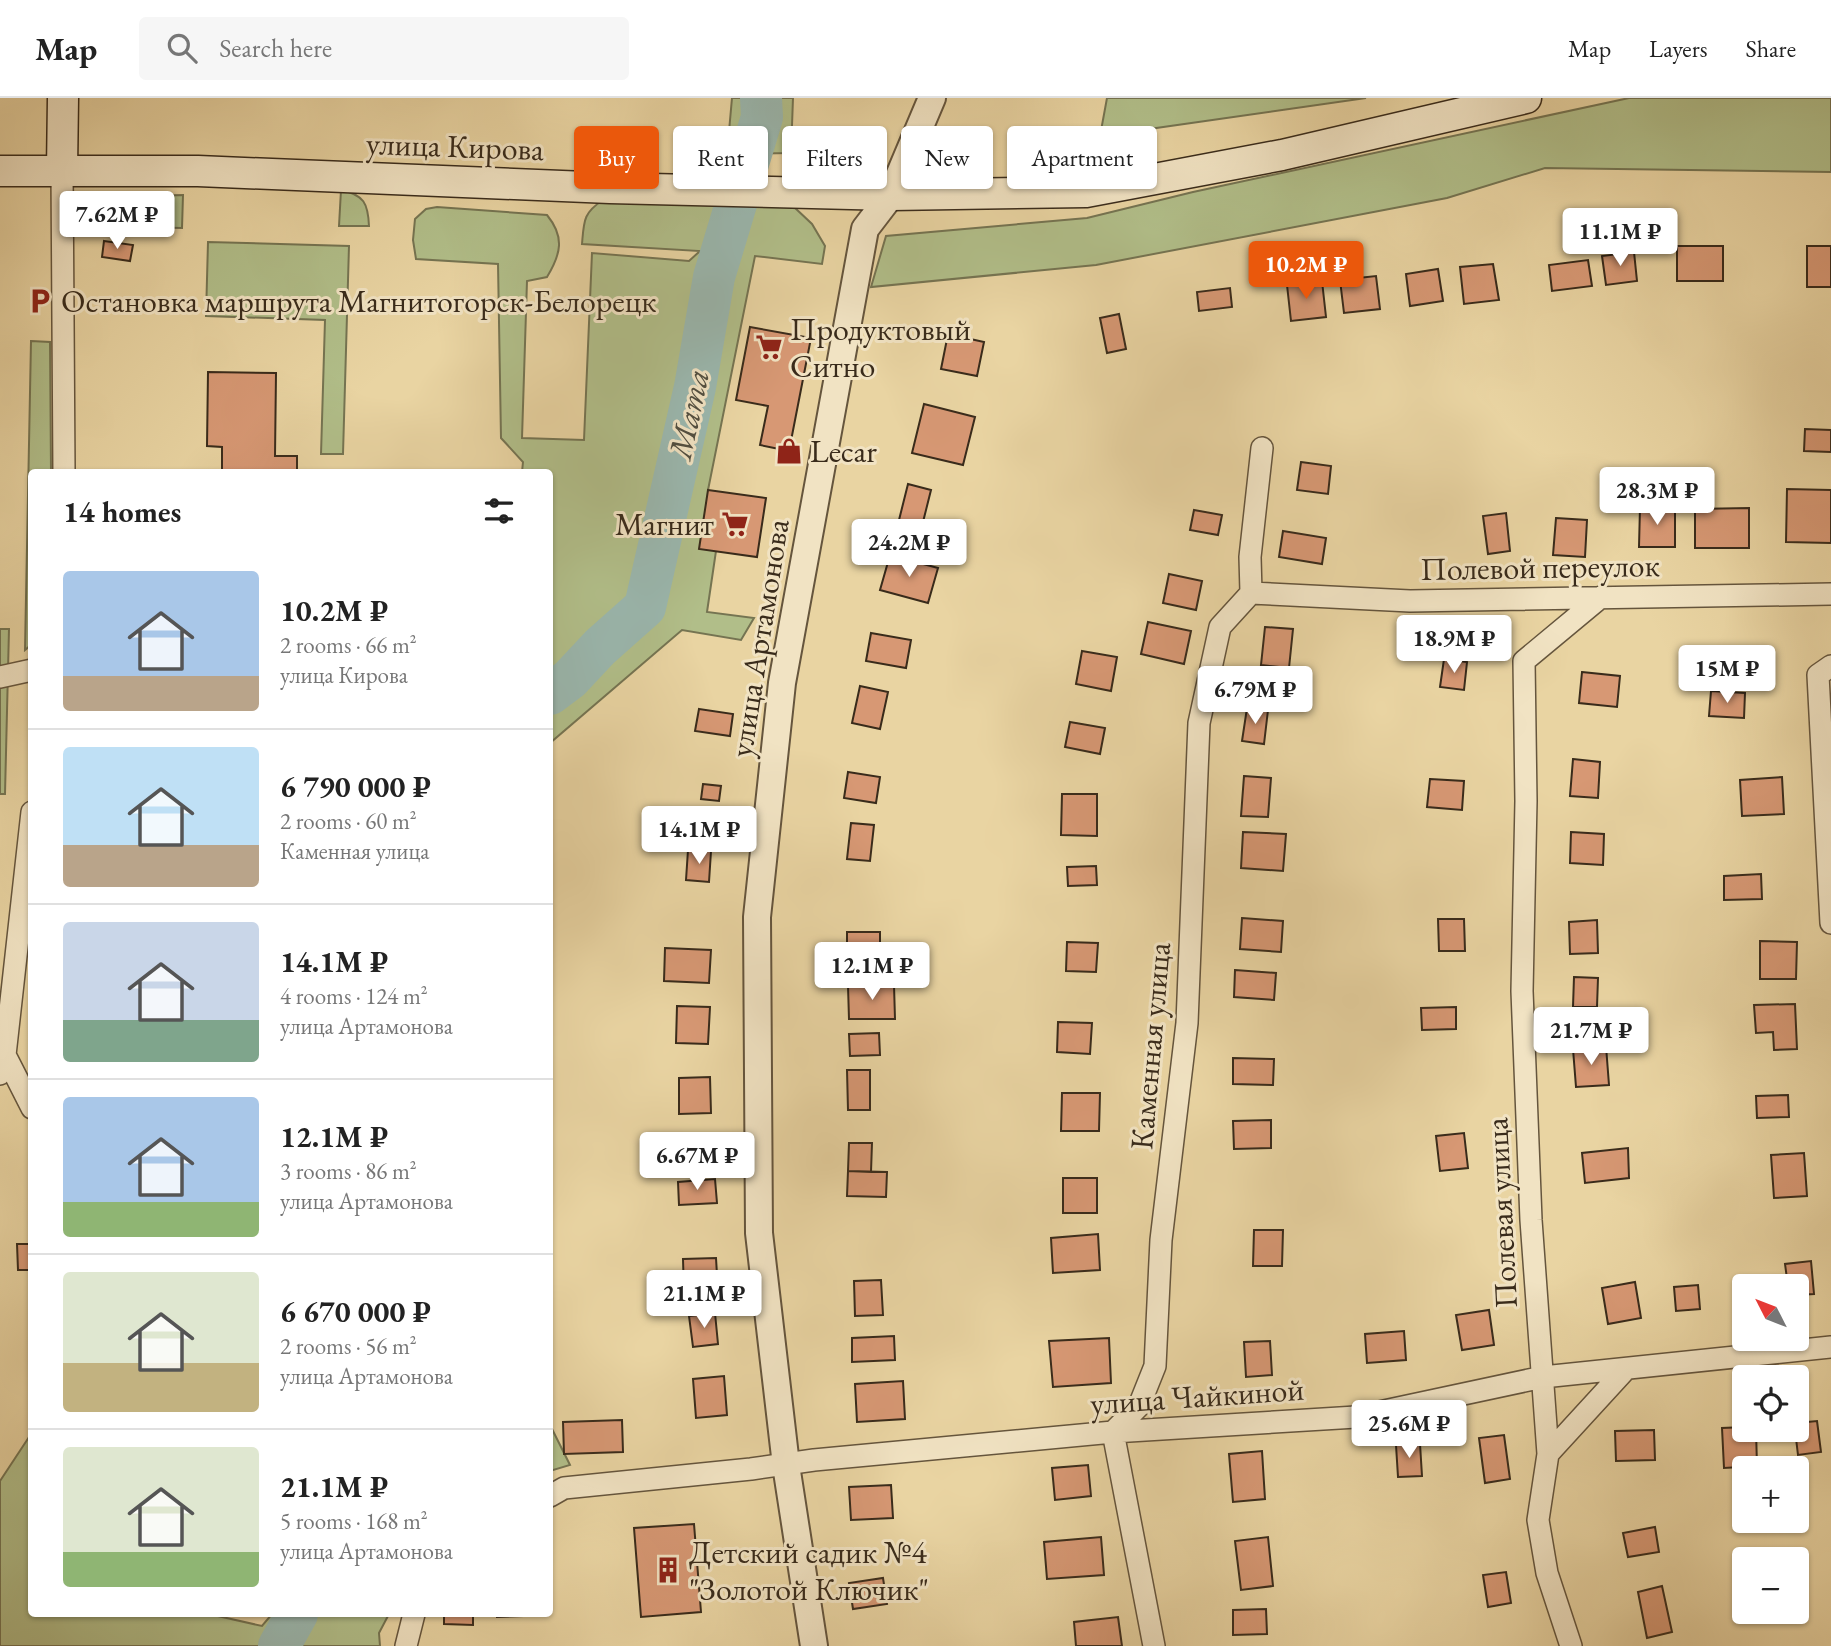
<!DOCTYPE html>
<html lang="en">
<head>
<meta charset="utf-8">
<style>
  :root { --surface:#fff; --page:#f6f6f6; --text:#222; --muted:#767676; --line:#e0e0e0; --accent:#ea580c }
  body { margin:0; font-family:"EB Garamond",serif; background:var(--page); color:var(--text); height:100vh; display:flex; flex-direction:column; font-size:26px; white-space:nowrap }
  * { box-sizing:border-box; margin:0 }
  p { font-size:23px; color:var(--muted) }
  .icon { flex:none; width:38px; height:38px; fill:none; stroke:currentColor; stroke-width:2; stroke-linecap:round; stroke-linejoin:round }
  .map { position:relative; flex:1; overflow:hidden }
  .panel { position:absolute; left:28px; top:371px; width:525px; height:1148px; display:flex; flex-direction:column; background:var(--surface); border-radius:7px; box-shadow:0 2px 5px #0004 }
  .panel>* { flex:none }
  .banner { position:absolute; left:574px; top:28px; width:665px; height:63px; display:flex; gap:14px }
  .needle { width:46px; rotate:312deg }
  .controls { position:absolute; left:1732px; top:1176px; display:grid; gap:14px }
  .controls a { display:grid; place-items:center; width:77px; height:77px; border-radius:7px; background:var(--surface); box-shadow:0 2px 5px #0004; font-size:35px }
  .price { position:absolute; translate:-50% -60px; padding:0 16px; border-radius:7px; background:#fff; color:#222; font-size:23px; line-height:46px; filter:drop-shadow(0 2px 4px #0008) }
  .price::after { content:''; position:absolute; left:50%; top:42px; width:21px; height:16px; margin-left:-10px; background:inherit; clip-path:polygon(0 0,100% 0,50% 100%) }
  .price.selected { background:var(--accent); color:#fff }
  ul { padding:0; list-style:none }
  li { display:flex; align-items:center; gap:21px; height:175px; padding:0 35px }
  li+li { border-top:2px solid var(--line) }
  li span { display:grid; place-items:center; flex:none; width:196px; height:140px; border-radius:7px; color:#555 }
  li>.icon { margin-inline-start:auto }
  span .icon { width:84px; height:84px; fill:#fffc; stroke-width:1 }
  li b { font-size:30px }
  h2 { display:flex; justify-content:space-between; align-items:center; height:84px; padding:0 35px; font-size:30px }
  .chip { padding:0 24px; border-radius:7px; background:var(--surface); box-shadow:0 2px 5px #0004; font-size:24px; line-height:63px }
  .chip.selected { background:var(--accent); color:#fff }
  header { display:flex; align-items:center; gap:42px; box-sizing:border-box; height:98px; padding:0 35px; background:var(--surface); border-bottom:2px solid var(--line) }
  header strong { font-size:33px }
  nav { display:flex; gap:38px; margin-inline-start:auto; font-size:24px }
  .search { width:490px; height:63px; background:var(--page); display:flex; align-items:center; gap:18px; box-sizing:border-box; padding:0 24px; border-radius:7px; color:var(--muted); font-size:26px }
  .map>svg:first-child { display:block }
  .green { fill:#b1be89; stroke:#757452; stroke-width:2 }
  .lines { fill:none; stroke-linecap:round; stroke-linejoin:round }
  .river { stroke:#9ab7ae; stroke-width:42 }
  .building { fill:#d79874; stroke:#392b1b; stroke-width:2 }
  .minor-casing { stroke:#65553d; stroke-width:24 }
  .tertiary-casing { stroke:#65553d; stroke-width:30 }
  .secondary-casing { stroke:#392b1b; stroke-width:33 }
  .minor { stroke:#f1e3c3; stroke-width:21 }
  .tertiary { stroke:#f1e3c3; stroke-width:26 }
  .secondary { stroke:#f1e3c3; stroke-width:30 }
  .labels { text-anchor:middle; stroke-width:6; stroke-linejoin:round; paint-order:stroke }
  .street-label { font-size:32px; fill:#392b1b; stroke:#f1e3c3 }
  .poi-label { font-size:32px; fill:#392b1b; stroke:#f1e3c3; text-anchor:start }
  .water-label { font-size:33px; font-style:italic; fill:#514e40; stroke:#f1e3c3 }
</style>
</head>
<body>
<header>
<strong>Map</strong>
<div class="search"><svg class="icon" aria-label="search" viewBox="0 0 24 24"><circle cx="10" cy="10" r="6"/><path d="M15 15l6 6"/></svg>Search here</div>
<nav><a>Map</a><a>Layers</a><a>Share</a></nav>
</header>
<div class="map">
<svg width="1831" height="1548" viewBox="0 0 1831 1548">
  <rect width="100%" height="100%" fill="#e9d4a2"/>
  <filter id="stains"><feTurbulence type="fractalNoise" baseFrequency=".00286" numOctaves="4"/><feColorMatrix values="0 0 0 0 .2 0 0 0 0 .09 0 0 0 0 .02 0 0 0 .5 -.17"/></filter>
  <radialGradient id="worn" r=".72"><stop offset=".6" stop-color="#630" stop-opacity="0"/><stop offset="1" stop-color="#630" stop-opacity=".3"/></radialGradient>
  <path class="green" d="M732,0H793L791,55L727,56Z
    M1107,0H1366L1100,38Z
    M1629,0H1831V74L1545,70L1447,100L1096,167L871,189L886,138L1087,120L1193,94Z
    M341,92C364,97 368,105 369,128H339Z
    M183,97L182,130L92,128V99Z
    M603,102L766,106L794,109L812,126L825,148L822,166L755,158L708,392L716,453L707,514L754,520L741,542L682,532L550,645V374H522L523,364L501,340L498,166L416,161L413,142L415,121L426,111L437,109L547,117C565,139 561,156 547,179L527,183L522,340L584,342L592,155L689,163L700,153L582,146C584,123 583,115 603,102Z
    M208,144L349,148L343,356H321L325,222L206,218Z
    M31,243L50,244L51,374H32V546L25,552Z
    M0,531H9L5,696H0Z
    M550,1327L570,1367L550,1373Z
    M31,1336L32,1516H209L262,1528L272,1516H389L379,1535L380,1548H0V1383Z"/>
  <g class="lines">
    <path class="river" d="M550,596L570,581L600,549L645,509L695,289L714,179L762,19L761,0
      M279,1548L297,1516"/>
  </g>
  <path class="building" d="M104,143L133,147L130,163L102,159Z
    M1677,148H1723V183H1677Z
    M1807,148H1831V189H1807Z
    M1634,154L1637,183L1606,187L1602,158Z
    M1588,162L1592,188L1552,193L1549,167Z
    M1493,166L1499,202L1464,206L1460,169Z
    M1438,171L1443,203L1410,208L1406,176Z
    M1376,178L1380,211L1344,215L1340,182Z
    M1322,183L1326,219L1291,223L1287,187Z
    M1230,190L1232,209L1199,213L1197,194Z
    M1119,216L1126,251L1107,255L1100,220Z
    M750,229L811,240L789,353L760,347L768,308L736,302Z
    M948,236L984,244L977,278L941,271Z
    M208,274L276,275L275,358H297V374H222V349L207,348Z
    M924,306L975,319L963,367L912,355Z
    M1805,331L1831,332V354L1804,353Z
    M1301,364L1331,368L1328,396L1297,392Z
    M908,386L931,392L922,428L899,422Z
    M1787,391L1831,392V445L1786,444Z
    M708,392L766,400L757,459L699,451Z
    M1640,409H1675V449H1639Z
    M1749,410V450H1695V411Z
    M1194,412L1222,417L1218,437L1190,432Z
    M1506,415L1510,453L1488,456L1483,418Z
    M1556,420L1587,422L1585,459L1553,457Z
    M1283,433L1326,440L1322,466L1279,459Z
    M890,457L938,470L928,505L880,492Z
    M1169,476L1202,483L1196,512L1163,505Z
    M1148,524L1191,533L1184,566L1141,556Z
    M1265,529L1293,531L1289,570L1261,567Z
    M871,535L911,542L906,570L866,563Z
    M1082,553L1117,559L1111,593L1076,586Z
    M1444,561L1467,564L1464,592L1440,589Z
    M1582,574L1620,578L1617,609L1579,605Z
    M860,588L888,594L880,631L852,625Z
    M1711,593L1745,595L1744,620L1709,618Z
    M1247,610L1268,612L1264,646L1242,643Z
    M699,611L733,616L730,638L695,633Z
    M1070,624L1105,630L1100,656L1065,649Z
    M1573,661L1600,664L1598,700L1570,698Z
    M848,674L880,679L876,705L844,700Z
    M1244,678L1271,680L1268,719L1241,718Z
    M1782,679L1784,716L1742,718L1740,682Z
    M1430,681L1464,683L1462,712L1427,709Z
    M703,686L721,688L719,703L701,701Z
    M1062,696H1097V738L1061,737Z
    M851,725L874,727L870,763L847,761Z
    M1243,734L1286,736L1283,773L1241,770Z
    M1571,734L1604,736L1603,767L1570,765Z
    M688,752L711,753L709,784L686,782Z
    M1096,768L1097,787L1068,788L1067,769Z
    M1761,776L1762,801L1724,802V778Z
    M1242,820L1283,823L1281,854L1240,851Z
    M1438,821H1464L1465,853H1439Z
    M1597,822L1598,855L1570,856L1569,824Z
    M847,834H880V862H847Z
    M1760,843L1797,844L1796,881H1760Z
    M1067,844L1098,845L1096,874L1066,873Z
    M665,850L711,852L709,885L664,883Z
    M1235,872L1276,875L1274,902L1234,899Z
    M1574,879L1598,880L1597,909H1573Z
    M894,887L895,921H849L848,888Z
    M1795,906L1797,951L1774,952L1773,934L1756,935L1754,907Z
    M677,908L710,909L708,946L676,945Z
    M1456,909V931L1422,932L1421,910Z
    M1058,924L1092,925L1090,956L1057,954Z
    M879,935L880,957L850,958L849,936Z
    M1606,948L1609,987L1576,989L1573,951Z
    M1233,960L1274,961L1273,987L1233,986Z
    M847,972H870V1012H848Z
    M710,979L711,1015L679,1016V980Z
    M1062,995H1100L1099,1033H1061Z
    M1788,997L1789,1019L1757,1020L1756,998Z
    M1271,1022V1050L1234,1051L1233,1023Z
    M1464,1035L1468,1070L1440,1073L1436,1038Z
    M849,1045H872L871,1074L848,1073Z
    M1628,1050L1629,1080L1585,1085L1582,1055Z
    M1804,1055L1807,1098L1774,1100L1771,1057Z
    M848,1073L887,1074L886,1099L847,1098Z
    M1063,1080H1097V1115H1063Z
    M715,1081L717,1105L679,1107L678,1084Z
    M1254,1132H1283L1282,1168H1253Z
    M1098,1136L1100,1172L1053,1175L1051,1140Z
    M17,1146H32V1172H18Z
    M716,1160L718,1194L684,1195L683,1161Z
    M1811,1163L1814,1196L1797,1197V1188H1788L1785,1166Z
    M881,1182L883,1217L855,1218L854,1183Z
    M1635,1184L1641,1220L1608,1226L1602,1190Z
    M1698,1187L1700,1211L1676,1213L1674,1189Z
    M1489,1212L1494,1247L1462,1252L1456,1217Z
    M715,1215L718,1246L693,1249L689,1218Z
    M1404,1233L1406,1262L1367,1265L1365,1236Z
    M894,1238L895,1262L852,1264V1240Z
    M1109,1240L1111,1285L1053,1289L1049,1243Z
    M1270,1243L1272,1277L1246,1279L1244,1244Z
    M724,1278L727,1317L696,1320L693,1281Z
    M903,1283L905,1321L857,1324L855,1286Z
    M622,1322L623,1354L564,1356L563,1324Z
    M1817,1323L1821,1354L1798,1357L1795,1332H1797V1325Z
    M1745,1329V1332H1756L1757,1368L1724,1370L1722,1330Z
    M1654,1332L1655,1362L1616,1363L1615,1333Z
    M1504,1337L1510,1381L1485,1385L1479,1340Z
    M1420,1346L1422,1378L1398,1379L1396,1347Z
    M1262,1353L1265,1401L1233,1404L1229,1356Z
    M1088,1367L1091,1398L1055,1402L1052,1370Z
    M891,1387L893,1420L851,1422L849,1389Z
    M694,1426L701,1514L641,1519L634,1430Z
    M1655,1429L1659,1454L1628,1459L1623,1435Z
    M1101,1439L1104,1477L1047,1481L1044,1444Z
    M1268,1439L1273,1488L1241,1492L1235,1443Z
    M1506,1474L1511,1505L1488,1509L1483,1477Z
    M883,1480L887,1506L853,1511L849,1485Z
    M1662,1488L1672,1534L1647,1540L1638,1494Z
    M1266,1511L1267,1536L1233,1537V1512Z
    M444,1516H473V1527L444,1526Z
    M497,1516H523V1518L497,1519Z
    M1118,1519L1122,1548H1076L1074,1524Z"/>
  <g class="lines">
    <g class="minor-casing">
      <path id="minor" d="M62,72L64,374
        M1251,495L1410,503L1831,496
        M1831,568L1818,577L1831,825
        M0,579L32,572
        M5,957L32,1010
        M0,976L5,957L32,714
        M1548,1356L1625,1272
        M550,1398L564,1390L751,1371L814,1362L1113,1334L1356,1319L1543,1279L1831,1249
        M406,1548L414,1516
        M1154,1548L1113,1334L1139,1308L1155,1268L1161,1142L1187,925L1199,625L1220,529L1251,495L1250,459L1262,350
        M1571,1548L1547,1475L1538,1422L1548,1356L1531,1122L1522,893L1526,703L1524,563L1601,499"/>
    </g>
    <g class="tertiary-casing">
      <path id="tertiary" d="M814,1548L786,1367L759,1135L757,819L782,585L865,131L891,97L932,0"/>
    </g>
    <g class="secondary-casing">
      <path id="secondary" d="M62,72L63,0
        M0,73H198L610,90L891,97L1086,94L1282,57L1526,0"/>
    </g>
    <use href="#minor" class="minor"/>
    <use href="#tertiary" class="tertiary"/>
    <use href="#secondary" class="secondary"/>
  </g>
  <defs>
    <g id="parking-bare" transform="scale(2.1)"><path d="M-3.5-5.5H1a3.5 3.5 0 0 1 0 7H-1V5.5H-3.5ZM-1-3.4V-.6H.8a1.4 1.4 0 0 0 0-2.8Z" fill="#8f2418" stroke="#f1e3c3" stroke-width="2.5" paint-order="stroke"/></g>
    <g id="supermarket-bare" transform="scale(2.1)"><path d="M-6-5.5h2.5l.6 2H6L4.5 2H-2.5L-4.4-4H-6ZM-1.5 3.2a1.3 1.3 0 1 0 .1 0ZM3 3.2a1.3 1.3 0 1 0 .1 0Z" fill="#8f2418" stroke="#f1e3c3" stroke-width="2.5" paint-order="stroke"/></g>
    <g id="shop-bare" transform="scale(2.1)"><path d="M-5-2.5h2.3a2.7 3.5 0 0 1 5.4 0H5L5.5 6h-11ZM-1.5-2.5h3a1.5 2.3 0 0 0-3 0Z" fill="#8f2418" stroke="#f1e3c3" stroke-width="2.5" paint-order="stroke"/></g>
    <g id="building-bare" transform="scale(2.1)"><path d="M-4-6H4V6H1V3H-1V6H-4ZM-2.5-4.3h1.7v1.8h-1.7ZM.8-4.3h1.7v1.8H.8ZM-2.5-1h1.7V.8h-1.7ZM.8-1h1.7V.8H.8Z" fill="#8f2418" stroke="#f1e3c3" stroke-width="2.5" paint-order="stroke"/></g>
  </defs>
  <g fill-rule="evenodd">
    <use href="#parking-bare" x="40" y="203"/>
    <use href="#supermarket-bare" x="769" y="249"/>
    <use href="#shop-bare" x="789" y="353"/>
    <use href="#supermarket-bare" x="735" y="426"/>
    <use href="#building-bare" x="668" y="1472"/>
  </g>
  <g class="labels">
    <g class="street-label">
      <text transform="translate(455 48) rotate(2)" y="11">улица Кирова</text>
      <text transform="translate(1540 469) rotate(-1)" y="11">Полевой переулок</text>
      <text transform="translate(759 540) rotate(-81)" y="11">улица Артамонова</text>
      <text transform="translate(1150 948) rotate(-85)" y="11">Каменная улица</text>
      <text transform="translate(1501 1115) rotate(-93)" y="11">Полевая улица</text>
      <text transform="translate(1197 1298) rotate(-4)" y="11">улица Чайкиной</text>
    </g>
    <g class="poi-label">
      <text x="61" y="214">Остановка маршрута Магнитогорск-Белорецк</text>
      <text x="790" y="242">Продуктовый<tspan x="790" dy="37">Ситно</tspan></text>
      <text x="810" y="364">Lecar</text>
      <text x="714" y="437" text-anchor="end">Магнит</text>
      <text x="689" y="1465">Детский садик №4<tspan x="689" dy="37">"Золотой Ключик"</tspan></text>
    </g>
    <g class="water-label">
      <text transform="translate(688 316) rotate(-78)" y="12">Мата</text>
    </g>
  </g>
  <rect width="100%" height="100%" filter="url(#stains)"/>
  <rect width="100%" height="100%" fill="url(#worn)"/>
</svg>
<div class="controls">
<a><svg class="needle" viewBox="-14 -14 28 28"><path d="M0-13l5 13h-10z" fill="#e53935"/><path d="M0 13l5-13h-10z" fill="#767676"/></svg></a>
<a><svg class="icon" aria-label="locate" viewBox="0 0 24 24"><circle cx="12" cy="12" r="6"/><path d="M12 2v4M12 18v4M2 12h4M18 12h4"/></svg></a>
<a>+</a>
<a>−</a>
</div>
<b class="price" style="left:117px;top:153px">7.62M ₽</b>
<b class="price" style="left:1620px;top:170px">11.1M ₽</b>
<b class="price selected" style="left:1306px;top:203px">10.2M ₽</b>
<b class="price" style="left:1657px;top:429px">28.3M ₽</b>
<b class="price" style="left:909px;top:481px">24.2M ₽</b>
<b class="price" style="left:1454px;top:577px">18.9M ₽</b>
<b class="price" style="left:1727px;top:607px">15M ₽</b>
<b class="price" style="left:1255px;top:628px">6.79M ₽</b>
<b class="price" style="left:699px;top:768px">14.1M ₽</b>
<b class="price" style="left:872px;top:904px">12.1M ₽</b>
<b class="price" style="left:1591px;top:969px">21.7M ₽</b>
<b class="price" style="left:697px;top:1094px">6.67M ₽</b>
<b class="price" style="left:704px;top:1232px">21.1M ₽</b>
<b class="price" style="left:1409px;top:1362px">25.6M ₽</b>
<div class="banner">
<a class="chip selected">Buy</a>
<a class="chip">Rent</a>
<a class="chip">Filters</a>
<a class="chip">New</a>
<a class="chip">Apartment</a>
</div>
<section class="panel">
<h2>14 homes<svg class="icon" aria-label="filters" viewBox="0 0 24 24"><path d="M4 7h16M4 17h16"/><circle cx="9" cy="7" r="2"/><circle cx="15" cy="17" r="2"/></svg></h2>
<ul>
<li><span style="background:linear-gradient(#a9c7e8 75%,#b9a48a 0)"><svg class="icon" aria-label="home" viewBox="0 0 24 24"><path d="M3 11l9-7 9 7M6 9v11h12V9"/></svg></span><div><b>10.2M ₽</b><p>2 rooms · 66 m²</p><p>улица Кирова</p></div></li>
<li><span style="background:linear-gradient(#bfe0f5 70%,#b9a48a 0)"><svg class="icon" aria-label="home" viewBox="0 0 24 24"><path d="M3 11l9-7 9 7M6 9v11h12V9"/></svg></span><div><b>6 790 000 ₽</b><p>2 rooms · 60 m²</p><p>Каменная улица</p></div></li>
<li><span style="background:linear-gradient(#c9d6e8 70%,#7fa58c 0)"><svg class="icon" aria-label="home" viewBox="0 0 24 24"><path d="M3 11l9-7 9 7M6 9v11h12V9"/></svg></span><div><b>14.1M ₽</b><p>4 rooms · 124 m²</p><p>улица Артамонова</p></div></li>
<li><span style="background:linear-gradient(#a9c7e8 75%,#8fb573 0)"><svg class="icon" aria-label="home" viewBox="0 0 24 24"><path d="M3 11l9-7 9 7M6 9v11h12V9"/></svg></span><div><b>12.1M ₽</b><p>3 rooms · 86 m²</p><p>улица Артамонова</p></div></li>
<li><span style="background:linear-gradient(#dfe7d0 65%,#c2b280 0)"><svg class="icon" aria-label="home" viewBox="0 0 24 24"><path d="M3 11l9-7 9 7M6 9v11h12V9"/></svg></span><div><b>6 670 000 ₽</b><p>2 rooms · 56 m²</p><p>улица Артамонова</p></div></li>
<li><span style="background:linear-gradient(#dfe7d0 75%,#8fb573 0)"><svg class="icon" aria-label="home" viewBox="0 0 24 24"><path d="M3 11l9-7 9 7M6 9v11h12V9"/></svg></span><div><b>21.1M ₽</b><p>5 rooms · 168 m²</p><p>улица Артамонова</p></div></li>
</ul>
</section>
</div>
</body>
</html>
